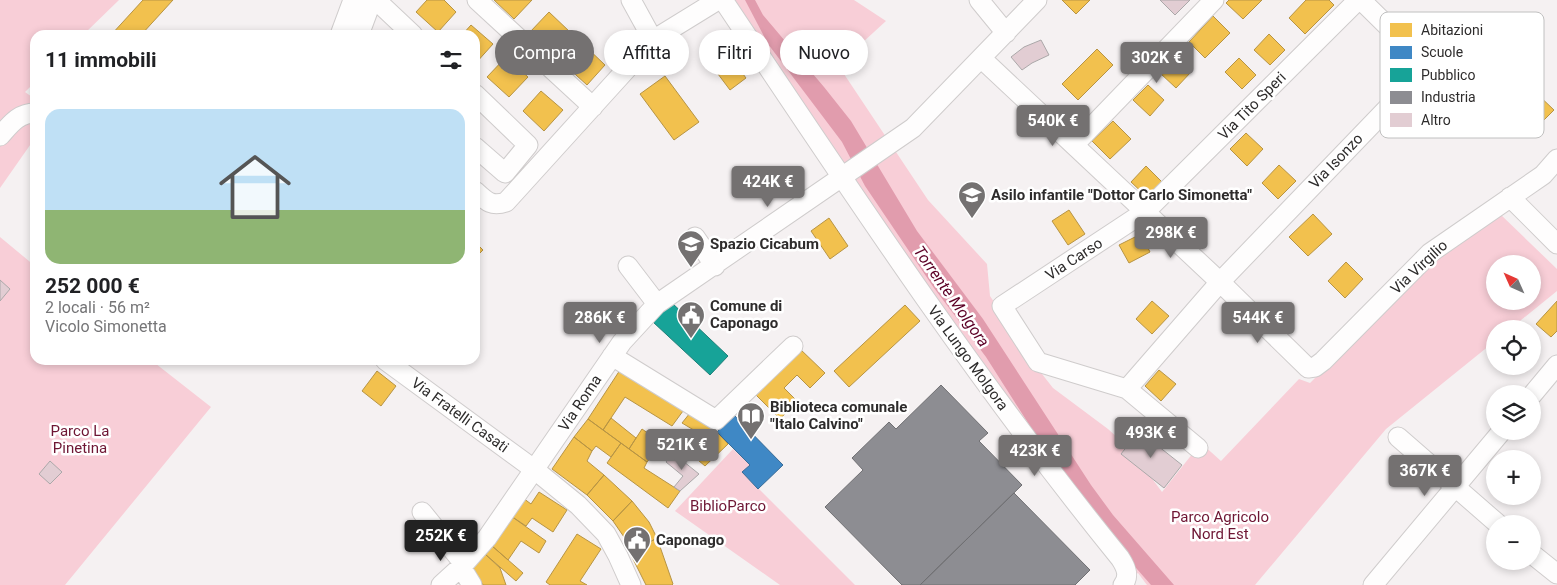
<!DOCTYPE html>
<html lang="it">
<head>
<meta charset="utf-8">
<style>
  :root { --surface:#fff; --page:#f2f2f2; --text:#202124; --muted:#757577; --line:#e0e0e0; --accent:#747171 }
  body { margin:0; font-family:Roboto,sans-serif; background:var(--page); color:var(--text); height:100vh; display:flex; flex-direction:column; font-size:19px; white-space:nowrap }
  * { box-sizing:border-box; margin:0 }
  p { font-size:16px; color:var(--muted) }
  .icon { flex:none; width:28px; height:28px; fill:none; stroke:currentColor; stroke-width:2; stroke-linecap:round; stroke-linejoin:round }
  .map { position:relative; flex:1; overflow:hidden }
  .drawer { position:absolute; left:30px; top:30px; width:450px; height:335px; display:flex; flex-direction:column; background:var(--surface); border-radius:15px; box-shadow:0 2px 8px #0003 }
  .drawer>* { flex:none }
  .hud { position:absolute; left:495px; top:30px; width:475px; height:45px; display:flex; gap:10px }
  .needle { width:32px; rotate:315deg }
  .controls { position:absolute; left:1486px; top:255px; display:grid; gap:10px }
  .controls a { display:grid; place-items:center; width:55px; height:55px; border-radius:50%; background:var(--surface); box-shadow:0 2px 8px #0003; font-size:25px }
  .price { position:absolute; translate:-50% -42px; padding:0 11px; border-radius:5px; background:var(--accent); color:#fff; font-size:16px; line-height:32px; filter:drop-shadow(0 1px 2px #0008) }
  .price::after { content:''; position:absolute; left:50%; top:30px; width:15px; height:11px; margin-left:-8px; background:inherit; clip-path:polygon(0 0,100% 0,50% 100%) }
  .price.on { background:#222; color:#fff }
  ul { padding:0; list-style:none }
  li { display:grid; align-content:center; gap:10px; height:265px; padding:0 15px }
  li+li { border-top:1px solid var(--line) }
  li span { display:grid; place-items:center; height:155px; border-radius:15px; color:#555 }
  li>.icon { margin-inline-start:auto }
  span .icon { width:90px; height:90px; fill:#fffc; stroke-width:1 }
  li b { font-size:21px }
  h2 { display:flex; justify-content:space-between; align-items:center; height:60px; padding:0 15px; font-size:21px }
  .chip { padding:0 18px; border-radius:22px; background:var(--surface); box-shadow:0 2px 8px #0003; font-size:18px; line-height:45px }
  .chip.on { background:var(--accent); color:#fff }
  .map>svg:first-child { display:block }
  .green { fill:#f8ced7; fill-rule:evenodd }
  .water { fill:#e19cad }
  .homes { fill:#f2c14e; stroke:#b79444 }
  .schools { fill:#3f88c5; stroke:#3a6c97 }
  .public { fill:#17a398; stroke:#1e7f78 }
  .industry { fill:#8d8d92; stroke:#707073 }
  .building { fill:#e2cdd3; stroke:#aba8a9 }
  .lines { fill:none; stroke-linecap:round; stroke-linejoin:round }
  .minor-casing { stroke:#cfcccc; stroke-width:21 }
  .minor { stroke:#fefdfd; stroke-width:19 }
  .labels { text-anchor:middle; stroke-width:5; stroke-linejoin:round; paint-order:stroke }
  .street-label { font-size:15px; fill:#2e2c2c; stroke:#fff }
  .poi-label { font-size:15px; font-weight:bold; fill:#2e2c2c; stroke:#fff; text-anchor:start }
  .park-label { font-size:15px; fill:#6e1634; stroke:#fff }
  .water-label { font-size:16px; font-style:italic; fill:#5c0126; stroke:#fff }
  .key { fill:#fff; stroke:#c0c0c0; stroke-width:1 }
  .key-label { font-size:14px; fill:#2e2c2c }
</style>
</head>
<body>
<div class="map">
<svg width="1557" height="585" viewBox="0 0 1557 585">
  <rect width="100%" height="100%" fill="#f5f1f2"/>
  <path class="green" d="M0,0H119L83,35H35V82L25,92L35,99V138L0,188Z
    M728,0H854L886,21L838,65L928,200L987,264L990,296L1042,374L1053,388L1108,429L1130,449L1162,492L1201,443L1221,461L1299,379L1310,383L1440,254L1500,214L1557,269V291L1510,329H1495V341L1386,429L1255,585H1147L1138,573L1132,577L854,189ZM1495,264H1532V301H1495Z
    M0,237L35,266V360H151L211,407L65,585H0Z
    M733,449L750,465L743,473L855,585H780L675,511Z"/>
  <path class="water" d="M745,0H755L763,15L824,87L851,121L917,231L983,319L1091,485L1113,515L1174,585H1151L1122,552L1051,459L986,357L934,288L865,186L842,142L768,44Z"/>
  <path class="homes" d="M143,0H173L141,35H111Z
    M427,0H444L456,12L438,32L416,12Z
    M494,0H532L514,19Z
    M1062,0H1090L1076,14Z
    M1229,0H1262L1243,19L1226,3Z
    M1306,0H1329L1334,5L1305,34L1289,18Z
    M549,12L570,32L552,52L530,32Z
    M1213,16L1230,33L1205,58L1189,42Z
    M471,25L493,44L475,64V35H462Z
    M1269,34L1285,50L1270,65L1254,50Z
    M584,45L605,65L587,85L565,65Z
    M1097,49L1113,65L1078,100L1062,84Z
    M506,57L528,77L509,97L487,77Z
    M1175,57L1191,72L1176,88L1160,73Z
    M731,58L746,78L730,90L715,70Z
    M1239,58L1256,75L1242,89L1225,72Z
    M665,76L699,122L674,140L640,94Z
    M1148,85L1164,100L1150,116L1133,100Z
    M541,91L563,110L544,131L523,111Z
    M1534,91L1554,110L1538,126L1519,107Z
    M1113,121L1131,139L1110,159L1092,141Z
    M1246,133L1263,149L1247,166L1230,149Z
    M1279,165L1296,181L1278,199L1262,183Z
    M1146,166L1162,182L1147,197L1131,182Z
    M1069,210L1085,234L1068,245L1052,221Z
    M1313,214L1332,234L1308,256L1289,237Z
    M829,218L848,246L830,259L811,231Z
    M1141,234L1150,252L1129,263L1119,245Z
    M475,242L483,250L475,258Z
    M1346,262L1363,279L1345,298L1328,281Z
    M1152,301L1169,316L1152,334L1136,319Z
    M1557,301V331L1551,337L1536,324Z
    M905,305L920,321L849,387L834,371Z
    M799,348L825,373L810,388L797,375L784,388L797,401L780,419L754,393Z
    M620,370L683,411L672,426L625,397L603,430L588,419Z
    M1159,370L1176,384L1161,401L1145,386Z
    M377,371L396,386L381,406L362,391Z
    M690,413L717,432L728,444L705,466L672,438L678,431L704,449L712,441L682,423Z
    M611,418L636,438L629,449L603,430Z
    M588,419L621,443L611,457L596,446L592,451L574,437Z
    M642,429L662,443L647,462L629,449Z
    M574,437L592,451L587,461L604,475L587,495L552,469Z
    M621,443L647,462L644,468L680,491L668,508L607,463Z
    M604,475L632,501L613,521L587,495Z
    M539,492L567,510L553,532L532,518L526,526L511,516L523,498L531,504Z
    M632,501L649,522L657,538L630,553L624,537L613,521Z
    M511,516L546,541L539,553L521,541L508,560L491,545Z
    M577,534L601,549L580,581L587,585H550L546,582Z
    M657,538L673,584L672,585H646L630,553Z
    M491,545L523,573L516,581L485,554Z
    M485,554L500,568L506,585H483L473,568Z"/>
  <path class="schools" d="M734,415L783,465L758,489L742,472L750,465L717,432Z"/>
  <path class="public" d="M671,302L728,356L710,375L653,322Z"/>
  <path class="industry" d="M941,385L988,433L979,441L1022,485L920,585H902L825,507L863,470L852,458L889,422L896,429Z
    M1014,493L1090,570L1075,585H920Z"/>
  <path class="building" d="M1160,0H1190L1175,15Z
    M1041,40L1049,55L1032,63L1022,70L1011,57L1024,47Z
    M0,280L10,289L0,301Z
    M1139,431L1182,465L1164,488L1121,454Z
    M673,453L699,474L680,491L674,487L683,476L666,462Z
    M50,461L62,472L50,484L39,474Z"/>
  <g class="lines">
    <g class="minor-casing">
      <path id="minor" d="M376,0L413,35
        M477,0L593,107
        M631,0L653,40
        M723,0C850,190 976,381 1120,558C1126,567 1130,576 1123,585
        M979,0L1006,33
        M340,35L353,0
        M359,35L372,0
        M981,58L1220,282L1308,368L1315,367L1323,361L1430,253L1543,175L1557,159
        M475,94L528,145L505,173L475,147
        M0,136C10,125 18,113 35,113
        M1075,144L1214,0
        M475,191C486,201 491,207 506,202L653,40L718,0
        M1510,197L1557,244
        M695,237L715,266
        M628,266L657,304
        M612,356L716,420L793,346
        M385,360L535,470L578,505L606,534L618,556L631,585
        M1127,389L1220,282L1428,66L1361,0
        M1532,395L1557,365
        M1398,437L1498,524
        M1198,448L1127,389L1038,362L1002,306L1146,211L1358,0
        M422,512L464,564
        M1532,554L1557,574
        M461,567L472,585
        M441,585L464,564L487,538L622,342L657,304L913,128L1037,0
        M1373,585L1502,431"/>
    </g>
    <use href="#minor" class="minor"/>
  </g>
  <defs>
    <g id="school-pin" transform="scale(1.4375)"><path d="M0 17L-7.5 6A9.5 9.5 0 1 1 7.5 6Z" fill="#747171" stroke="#fff"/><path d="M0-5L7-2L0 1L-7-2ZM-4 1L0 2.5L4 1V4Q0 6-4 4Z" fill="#fff"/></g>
    <g id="civic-pin" transform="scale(1.4375)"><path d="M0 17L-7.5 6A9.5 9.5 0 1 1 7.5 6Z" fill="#747171" stroke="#fff"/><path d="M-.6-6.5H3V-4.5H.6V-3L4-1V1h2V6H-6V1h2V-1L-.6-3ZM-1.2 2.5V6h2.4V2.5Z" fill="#fff"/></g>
    <g id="library-pin" transform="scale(1.4375)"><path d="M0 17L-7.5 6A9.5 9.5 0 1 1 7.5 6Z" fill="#747171" stroke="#fff"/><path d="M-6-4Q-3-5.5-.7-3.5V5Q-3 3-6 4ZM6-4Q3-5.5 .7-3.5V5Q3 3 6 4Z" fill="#fff"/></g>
  </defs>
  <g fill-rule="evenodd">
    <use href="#school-pin" x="972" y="195"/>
    <use href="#school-pin" x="691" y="244"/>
    <use href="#civic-pin" x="691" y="315"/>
    <use href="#library-pin" x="751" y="416"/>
    <use href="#civic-pin" x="637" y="540"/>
  </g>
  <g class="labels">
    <g class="street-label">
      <text transform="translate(1252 106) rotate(-45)" y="5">Via Tito Speri</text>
      <text transform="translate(1336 161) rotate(-46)" y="5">Via Isonzo</text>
      <text transform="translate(1074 259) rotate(-33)" y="5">Via Carso</text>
      <text transform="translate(1419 267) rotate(-43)" y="5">Via Virgilio</text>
      <text transform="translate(968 358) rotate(54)" y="5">Via Lungo Molgora</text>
      <text transform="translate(580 403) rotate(-56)" y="5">Via Roma</text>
      <text transform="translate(460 415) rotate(36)" y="5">Via Fratelli Casati</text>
    </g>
    <g class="poi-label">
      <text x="991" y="200">Asilo infantile "Dottor Carlo Simonetta"</text>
      <text x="710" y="249">Spazio Cicabum</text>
      <text x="710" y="311">Comune di<tspan x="710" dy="17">Caponago</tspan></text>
      <text x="770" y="412">Biblioteca comunale<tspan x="770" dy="17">"Italo Calvino"</tspan></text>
      <text x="656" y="545">Caponago</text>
    </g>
    <g class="park-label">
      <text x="80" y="436">Parco La<tspan x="80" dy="17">Pinetina</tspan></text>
      <text x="728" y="511">BiblioParco</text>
      <text x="1220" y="522">Parco Agricolo<tspan x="1220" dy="17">Nord Est</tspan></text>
    </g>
    <g class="water-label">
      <text transform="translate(952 296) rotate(55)" y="6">Torrente Molgora</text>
    </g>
  </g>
  <rect x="1380" y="12" width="164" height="126" rx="8" class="key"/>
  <rect x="1390" y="23" width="22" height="14" fill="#f2c14e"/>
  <rect x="1390" y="46" width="22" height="13" fill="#3f88c5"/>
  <rect x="1390" y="68" width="22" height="14" fill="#17a398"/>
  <rect x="1390" y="91" width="22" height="13" fill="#8d8d92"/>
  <rect x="1390" y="113" width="22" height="14" fill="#e2cdd3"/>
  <g class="key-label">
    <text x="1421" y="35">Abitazioni</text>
    <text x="1421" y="57">Scuole</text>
    <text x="1421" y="80">Pubblico</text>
    <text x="1421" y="102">Industria</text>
    <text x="1421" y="125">Altro</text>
  </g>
</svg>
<div class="controls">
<a><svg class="needle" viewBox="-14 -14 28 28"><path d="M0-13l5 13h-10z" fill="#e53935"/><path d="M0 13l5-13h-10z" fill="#757577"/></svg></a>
<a><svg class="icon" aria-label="locate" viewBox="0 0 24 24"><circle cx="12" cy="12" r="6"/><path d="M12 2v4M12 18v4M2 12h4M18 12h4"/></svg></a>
<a><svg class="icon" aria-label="layers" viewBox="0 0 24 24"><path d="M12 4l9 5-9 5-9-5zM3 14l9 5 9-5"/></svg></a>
<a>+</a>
<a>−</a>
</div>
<b class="price" style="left:1157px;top:84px">302K €</b>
<b class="price" style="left:1053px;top:147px">540K €</b>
<b class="price" style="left:768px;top:208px">424K €</b>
<b class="price" style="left:1171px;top:259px">298K €</b>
<b class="price" style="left:600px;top:344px">286K €</b>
<b class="price" style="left:1258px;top:344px">544K €</b>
<b class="price" style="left:1151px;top:459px">493K €</b>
<b class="price" style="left:682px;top:471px">521K €</b>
<b class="price" style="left:1035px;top:477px">423K €</b>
<b class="price" style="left:1425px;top:497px">367K €</b>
<b class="price on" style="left:441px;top:562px">252K €</b>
<div class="hud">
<a class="chip on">Compra</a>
<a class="chip">Affitta</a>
<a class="chip">Filtri</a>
<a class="chip">Nuovo</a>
</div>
<section class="drawer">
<h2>11 immobili<svg class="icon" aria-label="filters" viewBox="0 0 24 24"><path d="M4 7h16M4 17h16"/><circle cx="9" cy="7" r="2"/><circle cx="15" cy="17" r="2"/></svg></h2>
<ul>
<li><span style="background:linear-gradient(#bfe0f5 65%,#8fb573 0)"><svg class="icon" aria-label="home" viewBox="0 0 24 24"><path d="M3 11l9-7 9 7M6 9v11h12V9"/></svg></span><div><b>252 000 €</b><p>2 locali · 56 m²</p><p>Vicolo Simonetta</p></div></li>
</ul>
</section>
</div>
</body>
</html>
